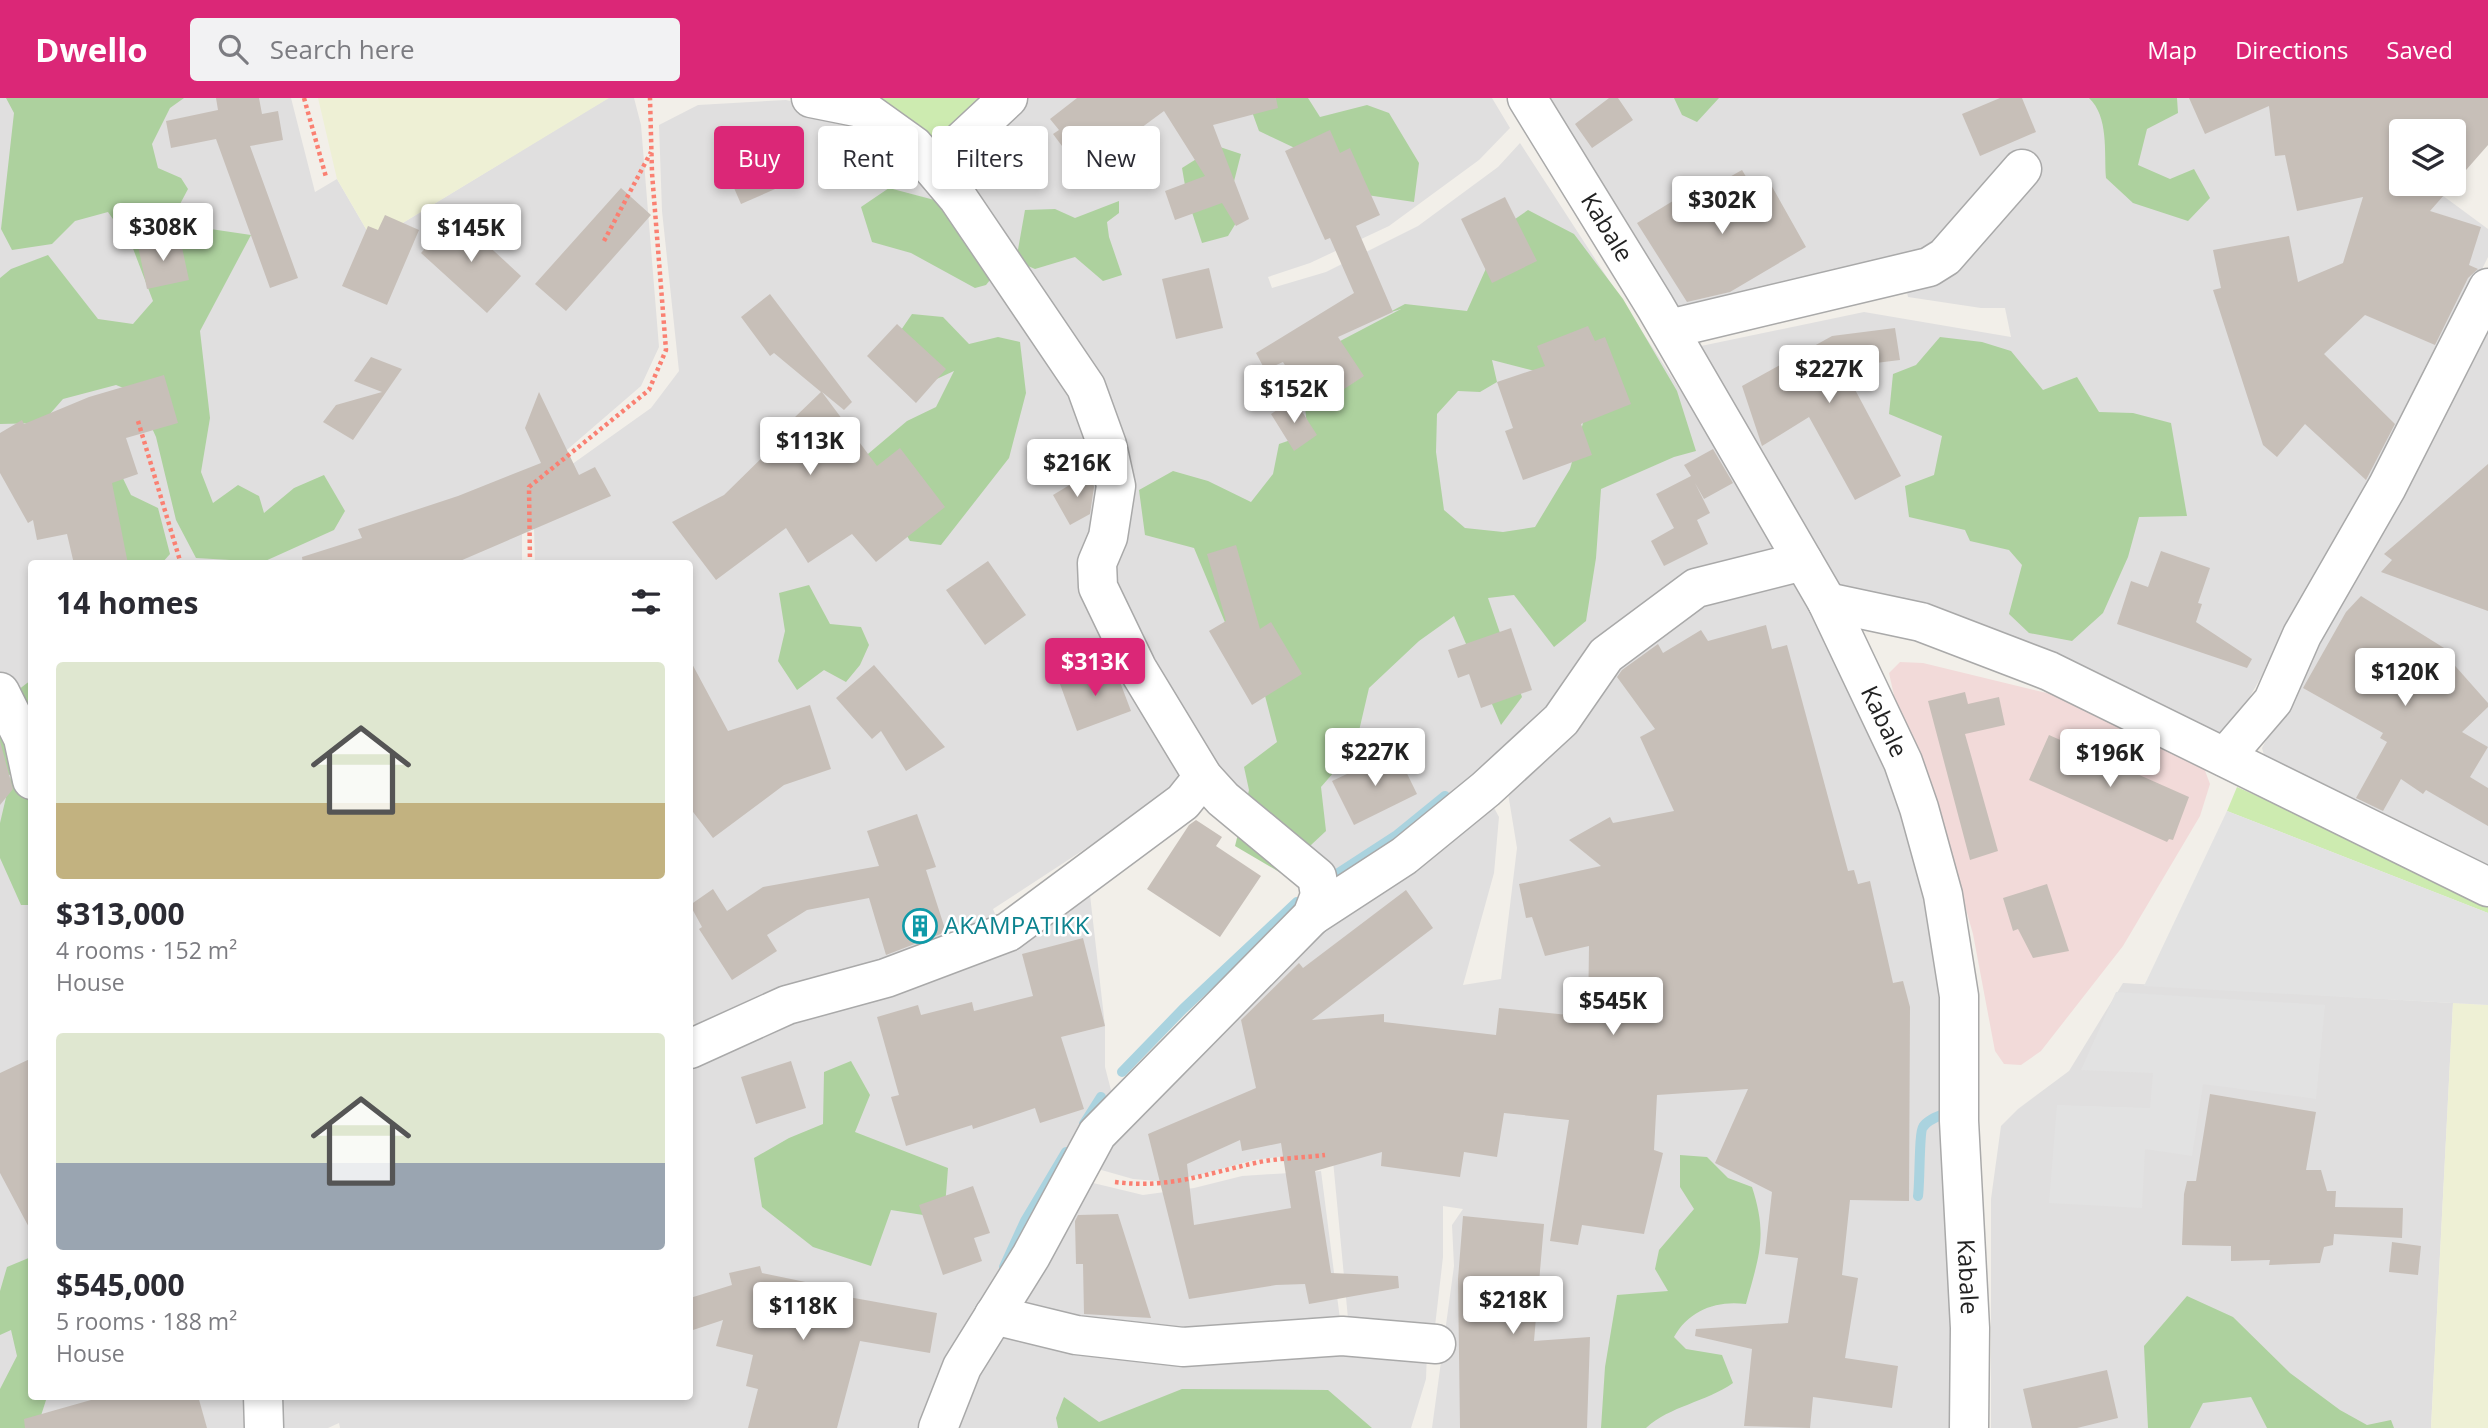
<!DOCTYPE html>
<html lang="en">
<head>
<meta charset="utf-8">
<style>
  :root { --surface:#fff; --page:#f2f2f3; --text:#2b2b33; --muted:#7c7c81; --accent:#db2777 }
  body { margin:0; font-family:"Open Sans",sans-serif; background:var(--page); color:var(--text); height:100vh; display:flex; flex-direction:column; font-size:26px; white-space:nowrap }
  * { box-sizing:border-box; margin:0 }
  p { font-size:23px; color:var(--muted) }
  .icon { flex:none; width:38px; height:38px; fill:none; stroke:currentColor; stroke-width:2; stroke-linecap:round; stroke-linejoin:round }
  .map { position:relative; flex:1; overflow:hidden }
  .sheet { position:absolute; left:28px; top:462px; width:665px; height:840px; display:flex; flex-direction:column; background:var(--surface); border-radius:7px; box-shadow:0 4px 10px #0003 }
  .sheet>* { flex:none }
  .top-card { position:absolute; left:714px; top:28px; width:665px; height:63px; display:flex; gap:14px }
  .tools { position:absolute; left:2389px; top:21px; display:grid; gap:14px }
  .tools a { display:grid; place-items:center; width:77px; height:77px; border-radius:7px; background:var(--surface); box-shadow:0 4px 10px #0003; font-size:35px }
  .price { position:absolute; translate:-50% -60px; padding:0 16px; border-radius:7px; background:#fff; color:#222; font-size:23px; line-height:46px; filter:drop-shadow(0 2px 4px #0008) }
  .price::after { content:''; position:absolute; left:50%; top:42px; width:21px; height:16px; margin-left:-10px; background:inherit; clip-path:polygon(0 0,100% 0,50% 100%) }
  .price.active { background:var(--accent); color:#fff }
  ul { padding:0; list-style:none }
  li { display:grid; align-content:center; gap:14px; height:371px; padding:0 28px }
  li span { display:grid; place-items:center; height:217px; border-radius:7px; color:#555 }
  li>.icon { margin-inline-start:auto }
  span .icon { width:126px; height:126px; fill:#fffc; stroke-width:1 }
  li b { font-size:30px }
  h2 { display:flex; justify-content:space-between; align-items:center; height:84px; padding:0 28px; font-size:30px }
  .pill { padding:0 24px; border-radius:7px; background:var(--surface); box-shadow:0 4px 10px #0003; font-size:24px; line-height:63px }
  .pill.active { background:var(--accent); color:#fff }
  header { display:flex; align-items:center; gap:42px; box-sizing:border-box; height:98px; padding:0 35px; background:var(--accent); color:#fff }
  header strong { font-size:33px }
  nav { display:flex; gap:38px; margin-inline-start:auto; font-size:24px }
  .search { width:490px; height:63px; background:var(--page); display:flex; align-items:center; gap:18px; box-sizing:border-box; padding:0 24px; border-radius:7px; color:var(--muted); font-size:26px }
  .map>svg:first-child { display:block }
  .residential { fill:#e0dfdf }
  .commercial { fill:#f2dad9 }
  .farmland { fill:#eef0d5 }
  .grass { fill:#cdebb0 }
  .forest { fill:#add19e; fill-rule:evenodd }
  .parking { fill:#e2e2e2 }
  .lines { fill:none; stroke-linecap:round; stroke-linejoin:round }
  .stream { stroke:#aad3df; stroke-width:10 }
  .building { fill:#c7bfb8; fill-rule:evenodd }
  .minor-casing { stroke:#a9a9a9; stroke-width:41 }
  .path { stroke:#fa8072; stroke-width:4.5; stroke-dasharray:3.5 3.5; stroke-linecap:butt }
  .minor { stroke:#fff; stroke-width:38 }
  .labels { text-anchor:middle; stroke-width:5; stroke-linejoin:round; paint-order:stroke }
  .street-label { font-size:24px; fill:#222; stroke:#fff }
  .culture-label { font-size:24px; fill:#0d838f; stroke:#fff; text-anchor:start }
</style>
</head>
<body>
<header>
<strong>Dwello</strong>
<div class="search"><svg class="icon" aria-label="search" viewBox="0 0 24 24"><circle cx="10" cy="10" r="6"/><path d="M15 15l6 6"/></svg>Search here</div>
<nav><a>Map</a><a>Directions</a><a>Saved</a></nav>
</header>
<div class="map">
<svg width="2488" height="1330" viewBox="0 0 2488 1330">
  <rect width="100%" height="100%" fill="#f2efe9"/>
  <path class="residential" d="M0,0H291L315,94L337,81L373,143L608,0H634L641,27L659,249L641,288L568,351L522,383V465L32,466L31,639L0,579Z
    M1022,0H1492L1510,30L1479,62L1389,128L1310,165L1268,179L1272,190L1326,174L1418,128L1498,69L1520,45L1785,454L1762,460L1532,633L1446,707L1331,788L1223,685L1107,485L1128,405L953,69Z
    M1537,0H2488L2394,27L2401,86H2427L2488,131V159L2412,314L2224,644L1835,490L1695,253L1701,248L1864,214L2011,239L2005,210H1981L1908,199L1900,163L1678,217Z
    M786,2L859,19L893,46L1047,245L1102,361L1097,446L1189,676L1166,698L993,811L1001,830L696,930L690,912V466L535,465L533,394L651,310L679,273L662,113L659,27L698,7Z
    M2488,222V781L2266,664L2262,650Z
    M1800,477L1878,646L1933,810L1951,1048V1330H1432L1454,1168L1452,1127L1463,1111L1443,1108V1159L1434,1237L1349,1231L1332,1052L1254,1062L1195,1078L1156,1083L1133,1081L1091,1069L1302,847L1492,706L1499,719L1494,775L1463,887L1501,881L1517,750L1506,683L1607,573L1694,502Z
    M0,611L32,744V1298L259,1299L258,1330H0Z
    M1090,797L1105,928V969L1112,996L931,1330H340L339,1325L328,1330H277L274,1299L690,1298V963Z
    M2123,885L2453,905L2431,1330H1991V1101L2001,1028L2018,1011L2069,973Z
    M1321,1073L1341,1229L1209,1239L1009,1214L1089,1084L1143,1097L1194,1090L1242,1078Z
    M1004,1233L1427,1254L1426,1281L1411,1330H959L977,1284Z"/>
  <path class="commercial" d="M1900,564L1923,565L2055,597L2204,670L2210,686L2200,718L2123,848L2041,953L2021,967L2004,966L1995,953L1973,836L1925,668L1895,602L1889,575Z"/>
  <path class="farmland" d="M318,0H609L373,143L337,81Z
    M2453,905L2488,907V1330H2431Z"/>
  <path class="grass" d="M849,0H995L933,57Z
    M2237,689L2488,801V815L2227,713Z"/>
  <path class="forest" d="M6,0H184L170,10L152,46L158,70L181,80L188,91L170,125L251,137L200,233L210,320L201,374L213,405L238,387L259,398L264,415L294,390L324,377L345,413L334,432L263,464L196,460L176,422L156,339L136,295L116,287L63,301L42,325L0,326V180L11,171L48,157L98,221L133,226L153,203L132,148L108,114L75,123L52,146L12,152L1,131L14,15Z
    M1247,0H1308L1320,19L1367,7L1389,15L1419,65L1414,104L1360,96L1299,52L1259,33Z
    M1674,0H1719L1697,24L1682,17Z
    M2089,0H2177L2178,15L2147,31L2138,67L2170,81L2194,71L2210,100L2188,123L2133,105L2106,80C2104,54 2109,19 2089,0Z
    M1217,48L1241,56L1230,99L1239,120L1228,138L1202,145L1187,99L1182,70Z
    M889,90L942,104L994,177L986,187L975,190L911,155L872,144L861,109Z
    M1119,103V115L1107,124L1109,139L1122,177L1103,183L1075,159L1035,171L1016,163L1025,112L1055,111L1075,120Z
    M1528,112L1574,136L1623,201L1677,293L1696,353L1674,359L1601,391L1596,460L1586,523L1554,549L1514,497L1488,500L1522,599L1501,627L1454,518L1419,543L1369,590L1355,650L1321,689L1326,733L1281,775L1235,748L1249,692L1244,669L1277,644L1264,594L1229,534L1194,450L1145,437L1139,392L1173,373L1208,383L1251,404L1273,376L1279,346L1308,336L1302,282L1304,262L1401,211L1388,215L1405,206L1467,213L1505,128ZM1492,262L1535,273L1585,318L1570,371L1535,429L1503,434L1465,430L1444,412L1436,354L1437,316L1458,293L1480,294L1497,284Z
    M912,216L943,219L969,246L998,239L1020,244L1026,295L1009,360L941,447L910,443L862,361L907,323L936,309L954,273L917,290L888,251Z
    M1940,239L1982,244L2011,253L2043,292L2077,279L2099,314L2133,315L2171,325L2187,418L2139,419L2128,459L2103,515L2072,543L2029,535L2009,516L2022,467L2009,452L1970,443L1965,432L1909,419L1905,388L1934,377L1942,338L1889,316L1893,276L1916,267Z
    M116,366L131,397L158,410L170,456L162,465H83Z
    M809,487L830,526L861,529L869,547L860,567L846,584L824,572L797,592L778,563L785,533L779,495Z
    M31,582V807H21L0,760V725L11,678L0,670V606Z
    M851,963L870,997L855,1034L948,1070L945,1109L936,1119L891,1112L871,1168L813,1149L762,1109L754,1060L789,1040L823,1026L824,974Z
    M1680,1057L1707,1059L1728,1080L1752,1089C1768,1138 1759,1158 1746,1206C1717,1202 1689,1212 1674,1239L1686,1251L1722,1257L1733,1285C1706,1304 1670,1308 1646,1330H1601L1605,1269L1617,1197L1668,1193L1655,1171L1659,1152L1694,1111L1680,1089Z
    M31,1159L32,1298L47,1299L37,1330H0V1291L17,1258L11,1232L0,1237V1193L7,1169Z
    M2187,1198L2233,1219L2290,1275L2340,1312L2367,1327L2391,1322L2394,1330H2267L2251,1299L2203,1305L2190,1330H2148L2144,1248Z
    M1182,1291L1328,1292L1372,1330H1058L1056,1320L1064,1299L1099,1324Z"/>
  <path class="parking" d="M2227,713L2488,815V907L2144,888Z
    M2116,894L2325,907L2316,1001L2203,986L2192,1058L2145,1051L2142,1110L2049,1105L2057,1007L2150,1010L2153,975L2081,972Z"/>
  <g class="lines">
    <path class="stream" d="M1337,776L1397,737L1445,698
      M1122,974L1183,911L1297,804
      M1084,1026L1101,999
      M1918,1098C1920,1085 1919,1034 1923,1029C1928,1021 1940,1018 1948,1014
      M1004,1169L1025,1123L1066,1054"/>
  </g>
  <path class="building" d="M216,0H259L262,16L278,13L283,42L250,48L298,180L270,190L216,41L171,50L166,23L218,12Z
    M1077,0H1276L1278,10L1213,27L1249,121L1236,128L1222,105L1175,122L1165,93L1205,78L1164,13L1088,69L1077,55L1071,60L1053,36L1059,32L1050,21Z
    M1609,0H1618L1633,22L1592,50L1575,26Z
    M2000,0H2022L2036,34L1980,58L1962,16Z
    M2189,0H2488V47L2430,113L2481,129L2469,167L2478,171L2468,180L2435,247L2365,217L2324,256L2395,326L2366,382L2305,326L2277,359L2263,347L2213,192L2221,190L2213,152L2289,138L2298,184L2343,165L2363,99L2297,113L2285,57L2275,58L2269,8L2205,36ZM2401,33H2454V86H2401Z
    M1330,32L1340,55L1350,50L1380,117L1356,128L1393,214L1338,239L1364,278L1312,312L1283,264L1265,272L1256,255L1354,195L1330,140L1325,142L1285,53Z
    M777,33L798,81L741,106L720,58Z
    M1742,72L1751,87L1766,78L1806,149L1730,194L1687,204L1637,125L1712,79L1717,86Z
    M621,90L651,117L566,213L535,186Z
    M1505,99L1537,163L1492,185L1461,121Z
    M385,117L419,132L387,207L342,188L368,128L378,132Z
    M455,117L521,178L487,215L421,155Z
    M180,140L189,182L147,191L138,148Z
    M1209,170L1223,230L1176,241L1162,181Z
    M770,196L852,304L844,312L822,294L877,368L900,350L945,409L876,464L852,436L808,465L786,430L716,482L672,424L724,397L772,350L768,345L821,294L774,255L770,258L741,219Z
    M897,226L946,271L916,305L867,258Z
    M1588,228L1595,243L1605,239L1631,306L1581,326L1592,357L1523,382L1505,333L1513,330L1497,284L1545,268L1537,248Z
    M1895,230L1900,262L1843,269L1901,378L1855,402L1809,319L1762,348L1742,288L1832,238Z
    M371,259L402,271L353,342L323,324L336,307L382,294L354,283Z
    M164,277L178,325L126,340L138,376L112,385L128,466H74L67,436L37,442L33,422L28,425L0,375V335L22,322L24,326L89,299Z
    M539,294L579,377L595,369L611,398L453,466H303L302,459L362,440L358,431L458,398L541,365L525,330Z
    M1294,301L1317,337L1294,353L1271,316Z
    M1713,351L1733,385L1704,401L1695,385L1710,415L1697,422L1708,446L1664,468L1651,443L1674,430L1656,396L1691,378L1684,367Z
    M2488,366V513L2381,474L2392,462L2384,456Z
    M1091,374L1094,389L1090,416L1070,427L1053,397Z
    M1236,447L1260,531L1271,524L1302,576L1252,607L1209,533L1226,523L1207,456Z
    M2161,453L2210,470L2198,505L2202,506L2196,524L2252,561L2247,570L2117,526L2131,483L2148,489Z
    M988,463L1026,517L985,547L946,492Z
    M2361,498L2452,555L2449,561L2488,605V609L2462,634L2488,649L2470,679L2488,690V728L2426,692L2423,696L2401,681L2383,713L2356,700L2387,644L2380,640L2383,635L2303,590L2346,514Z
    M1766,527L1772,551L1787,547L1848,773L1854,772L1858,786L1870,783L1893,885L1903,883L1910,909L1909,1103L1850,1102L1842,1177L1858,1180L1845,1260L1898,1268L1892,1310L1813,1299L1810,1330L1744,1328L1752,1251L1695,1238L1696,1231L1788,1225L1798,1160L1765,1156L1772,1094L1715,1065L1748,991L1657,997L1654,1052L1663,1055L1644,1136L1582,1127L1578,1147L1550,1143L1569,1022L1504,1015L1497,1059L1464,1054L1460,1079L1381,1068L1382,1054L1315,1073L1331,1175L1398,1178L1399,1190L1309,1206L1305,1186L1276,1187L1189,1201L1148,1036L1256,990L1241,922L1299,865L1303,870L1406,792L1433,830L1312,922L1384,916V924L1496,937L1499,910L1588,919L1589,848L1545,858L1532,819L1526,820L1519,786L1601,768L1569,742L1610,719L1613,725L1674,713L1640,639L1655,631L1617,579L1622,572L1658,546L1663,555L1701,532L1708,543ZM1240,1042L1242,1053L1281,1045L1291,1110L1194,1127L1187,1066Z
    M1511,530L1532,592L1481,610L1469,576L1458,580L1448,552Z
    M690,562L728,633L810,607L831,671L784,687L713,740L690,710Z
    M874,567L945,649L906,673L881,633L872,641L836,600Z
    M1107,568L1111,580L1117,578L1120,584L1131,613L1077,633L1060,586Z
    M1965,594L1968,606L1999,599L2005,627L1965,636L1998,753L1970,762L1928,603Z
    M2049,637L2189,699L2173,742L2169,741L2167,744L2029,682Z
    M0,643L13,691L0,707Z
    M1396,653L1417,696L1354,727L1332,683Z
    M917,716L936,769L926,772L946,834L886,857L869,800L807,812L767,837L777,853L732,882L699,831L702,829L690,807L713,791L727,813L763,789L879,768L867,733Z
    M1196,722L1222,739L1216,748L1261,778L1220,839L1147,791L1189,727Z
    M2047,786L2069,853L2033,860L2018,831L2013,833L2003,800Z
    M1083,840L1105,928L1061,939L1084,1011L1040,1025L1035,1010L973,1031L972,1027L906,1048L891,999L899,997L877,919L918,907L921,917L972,904L974,913L1033,898L1022,856Z
    M32,960V1135L0,1075V975Z
    M791,963L806,1010L756,1026L741,979Z
    M2210,996L2316,1014L2306,1072H2321L2327,1093H2336L2335,1109L2403,1110L2402,1140L2334,1136L2333,1147L2324,1149L2320,1165L2269,1167L2270,1162L2231,1163V1148L2182,1147L2184,1096L2187,1083H2196Z
    M973,1088L990,1135L974,1140L982,1163L943,1177L919,1107Z
    M1118,1116L1151,1220L1084,1216L1083,1166H1076L1075,1123L1078,1117Z
    M1463,1118L1544,1126L1534,1243L1590,1239L1587,1330H1460L1458,1181Z
    M2392,1144L2421,1148L2418,1177L2389,1174Z
    M760,1168L762,1175L844,1192L843,1198L937,1215L930,1255L860,1243L837,1330H748L758,1291L746,1288L753,1257L716,1248L723,1222L690,1233V1200L732,1187L729,1175Z
    M2107,1272L2118,1320L2077,1330H2032L2023,1291Z
    M105,1298H198L207,1330H25L24,1321Z"/>
  <g class="lines">
    <g class="minor-casing">
      <g id="minor">
        <path d="M811,0L861,10L914,48L958,100L1086,289L1107,347L1116,388L1108,439L1097,465L1098,489L1137,570L1203,679L1223,701L1317,779L1320,797L1312,818L1097,1036L1031,1158L962,1269L938,1330"/>
        <path id="s1" d="M1527,0L1655,208L1827,504L1903,664L1919,710L1943,797L1959,898V1023L1970,1230L1969,1330"/>
        <path d="M933,70L1008,0"/>
        <path d="M1669,231L1929,169L1945,159L2022,71"/>
        <path d="M1827,504L1921,524L2049,573L2488,789"/>
        <path d="M0,594L23,640L32,682"/>
        <path d="M2225,659L2273,603L2302,537L2387,389L2488,190"/>
        <path d="M1312,818L1404,758L1486,691L1561,622L1606,557L1696,490L1803,463"/>
        <path d="M690,951L787,907L886,880L1008,834L1183,704L1203,679"/>
        <path d="M994,1217L1076,1237L1183,1249L1342,1238L1436,1246"/>
        <path d="M263,1298L264,1330"/>
      </g>
    </g>
    <path class="path" d="M304,0L326,79
      M604,143L651,54
      M138,323L181,466
      M530,466L529,389L649,292L666,252L652,75L650,0
      M1115,1084C1168,1091 1205,1076 1255,1065C1277,1060 1302,1060 1325,1057"/>
    <use href="#minor" class="minor"/>
  </g>
  <defs>
    <g id="building-ring" transform="scale(1.75)"><circle r="9.5" fill="#fff" stroke="#0f9aa8" stroke-width="1.5"/><path d="M-4-6H4V6H1V3H-1V6H-4ZM-2.5-4.3h1.7v1.8h-1.7ZM.8-4.3h1.7v1.8H.8ZM-2.5-1h1.7V.8h-1.7ZM.8-1h1.7V.8H.8Z" fill="#0f9aa8"/></g>
  </defs>
  <g fill-rule="evenodd">
    <use href="#building-ring" x="920" y="828"/>
  </g>
  <g class="labels">
    <g class="street-label">
      <text dy="8" stroke="none"><textPath href="#s1" startOffset="152">Kabale</textPath></text>
      <text dy="8" stroke="none"><textPath href="#s1" startOffset="719">Kabale</textPath></text>
      <text dy="8" stroke="none"><textPath href="#s1" startOffset="1286">Kabale</textPath></text>
    </g>
    <g class="culture-label">
      <text x="944" y="836">AKAMPATIKK</text>
    </g>
  </g>
</svg>
<div class="tools">
<a><svg class="icon" aria-label="layers" viewBox="0 0 24 24"><path d="M12 4l9 5-9 5-9-5zM3 14l9 5 9-5"/></svg></a>
</div>
<b class="price" style="left:1722px;top:138px">$302K</b>
<b class="price" style="left:163px;top:165px">$308K</b>
<b class="price" style="left:471px;top:166px">$145K</b>
<b class="price" style="left:1829px;top:307px">$227K</b>
<b class="price" style="left:1294px;top:327px">$152K</b>
<b class="price" style="left:810px;top:379px">$113K</b>
<b class="price" style="left:1077px;top:401px">$216K</b>
<b class="price active" style="left:1095px;top:600px">$313K</b>
<b class="price" style="left:2405px;top:610px">$120K</b>
<b class="price" style="left:1375px;top:690px">$227K</b>
<b class="price" style="left:2110px;top:691px">$196K</b>
<b class="price" style="left:1613px;top:939px">$545K</b>
<b class="price" style="left:1513px;top:1238px">$218K</b>
<b class="price" style="left:803px;top:1244px">$118K</b>
<div class="top-card">
<a class="pill active">Buy</a>
<a class="pill">Rent</a>
<a class="pill">Filters</a>
<a class="pill">New</a>
</div>
<section class="sheet">
<h2>14 homes<svg class="icon" aria-label="filters" viewBox="0 0 24 24"><path d="M4 7h16M4 17h16"/><circle cx="9" cy="7" r="2"/><circle cx="15" cy="17" r="2"/></svg></h2>
<ul>
<li><span style="background:linear-gradient(#dfe7d0 65%,#c2b280 0)"><svg class="icon" aria-label="home" viewBox="0 0 24 24"><path d="M3 11l9-7 9 7M6 9v11h12V9"/></svg></span><div><b>$313,000</b><p>4 rooms · 152 m²</p><p>House</p></div></li>
<li><span style="background:linear-gradient(#dfe7d0 60%,#9aa5b1 0)"><svg class="icon" aria-label="home" viewBox="0 0 24 24"><path d="M3 11l9-7 9 7M6 9v11h12V9"/></svg></span><div><b>$545,000</b><p>5 rooms · 188 m²</p><p>House</p></div></li>
</ul>
</section>
</div>
</body>
</html>
